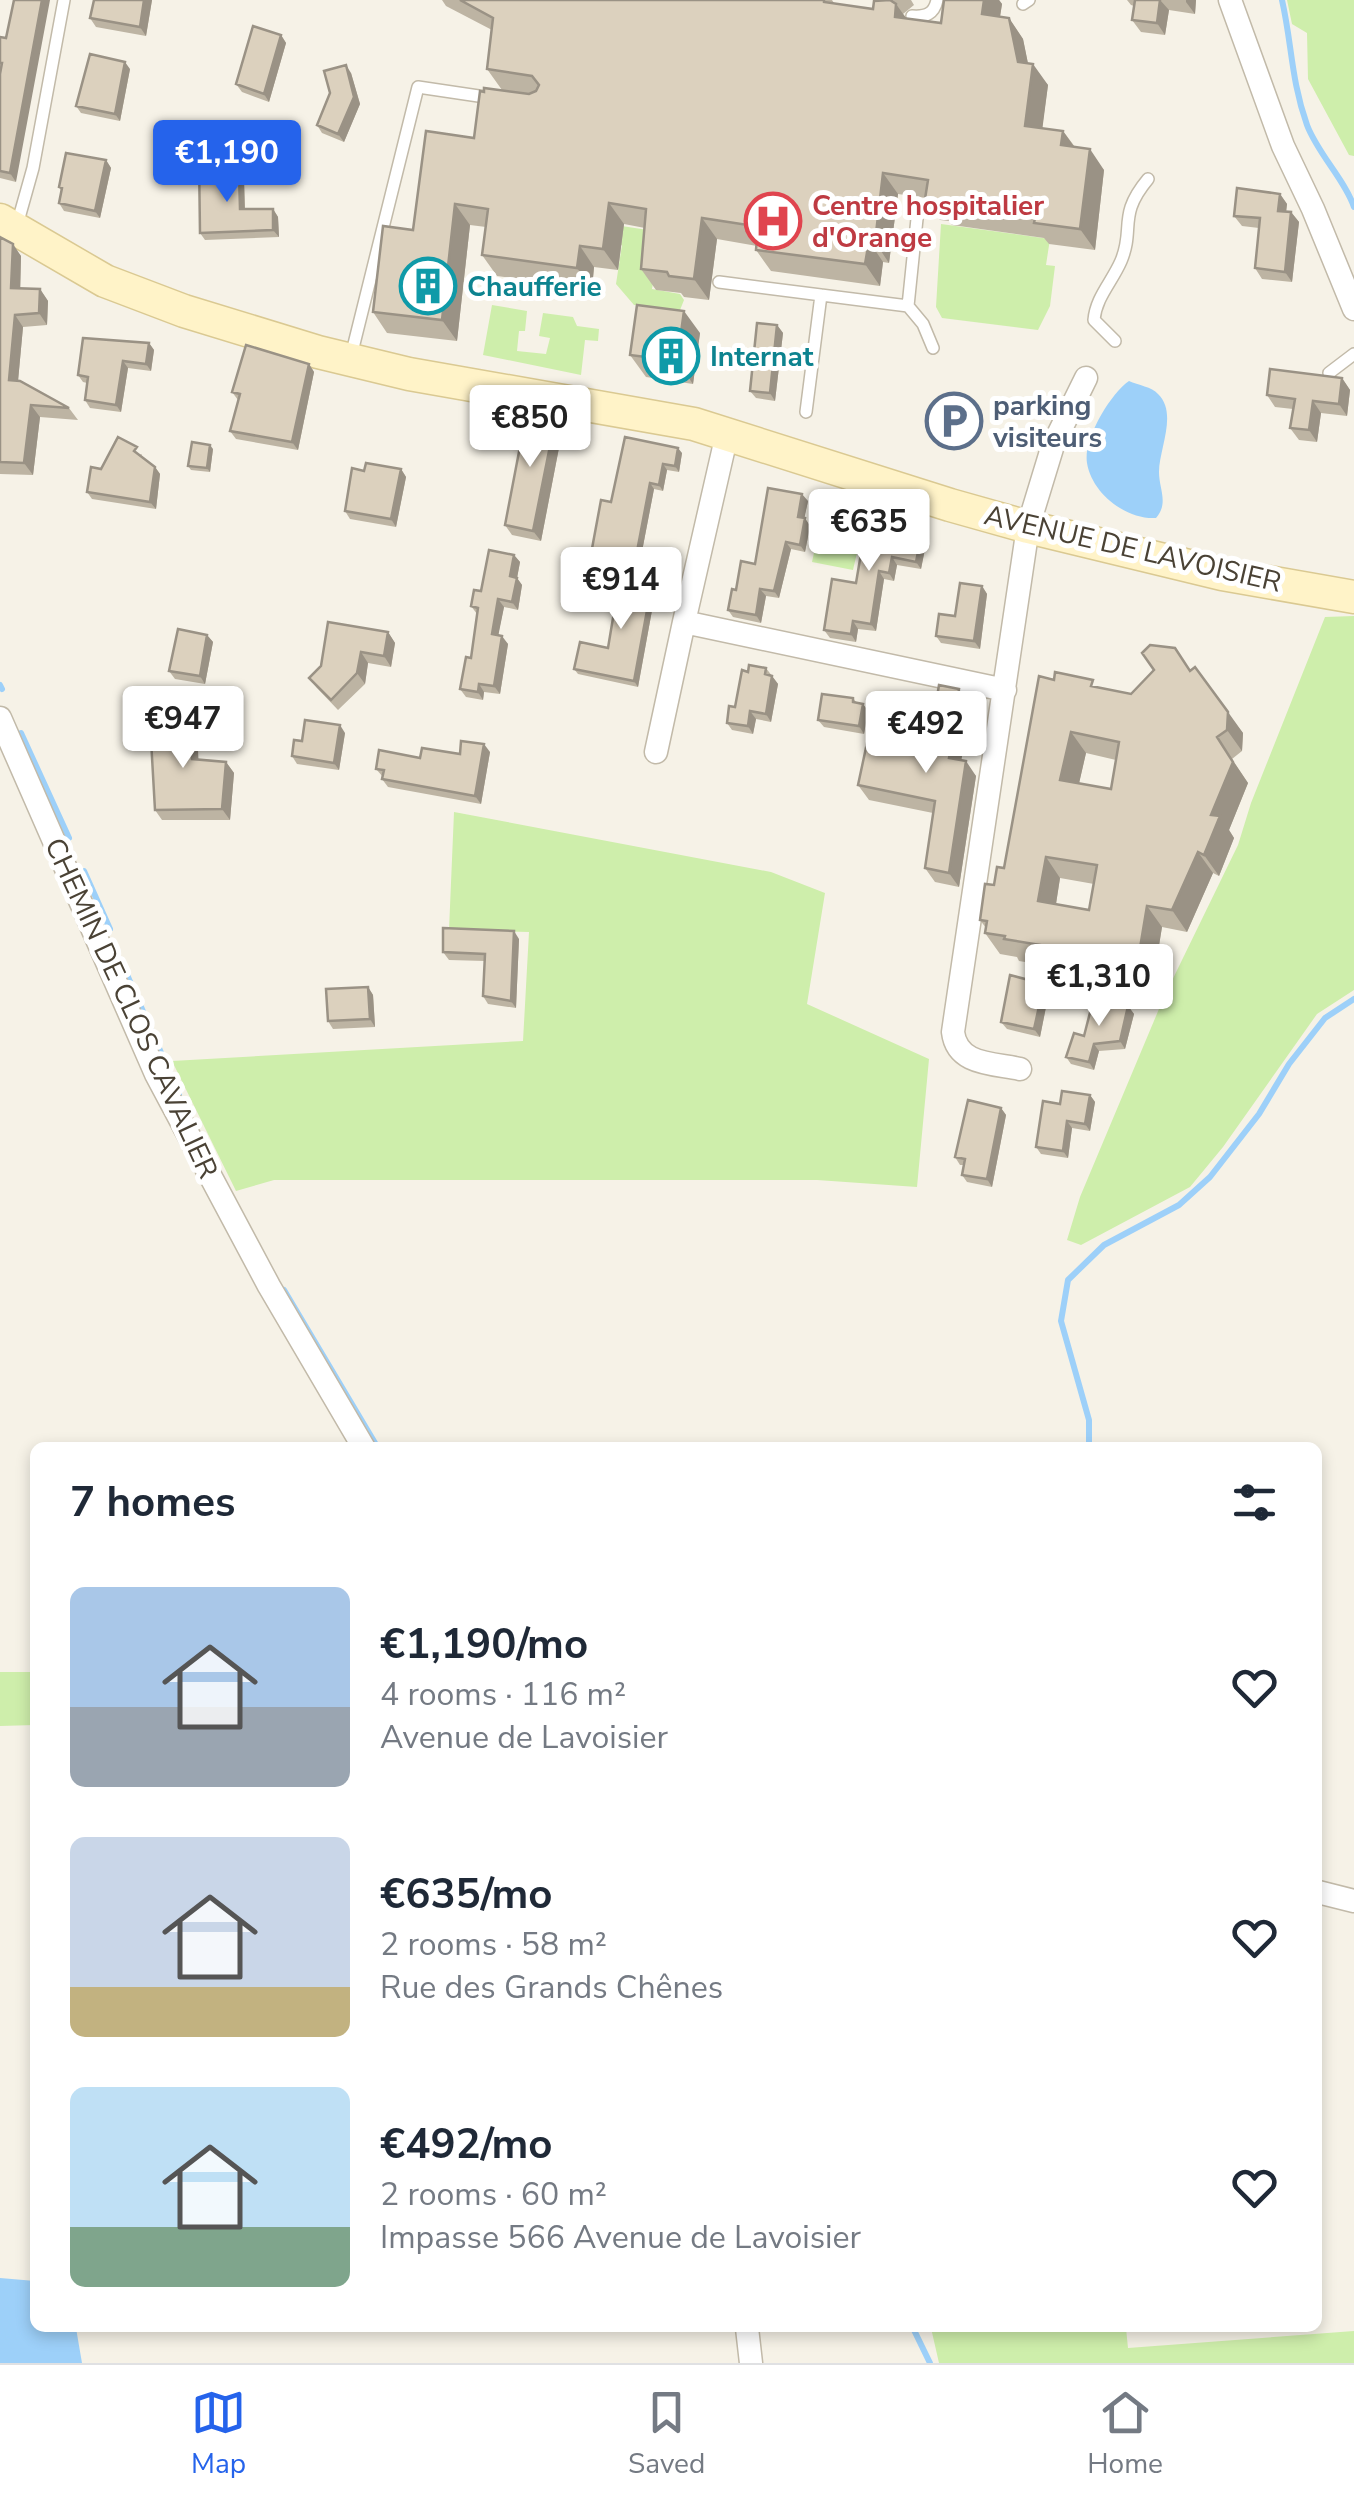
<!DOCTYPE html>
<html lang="en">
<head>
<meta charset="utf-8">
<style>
  :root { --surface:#fff; --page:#f2f2f3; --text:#1f2937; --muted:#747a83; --line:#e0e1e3; --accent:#2563eb }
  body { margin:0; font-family:"Nunito Sans",sans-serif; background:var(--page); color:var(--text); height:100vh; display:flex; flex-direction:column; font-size:38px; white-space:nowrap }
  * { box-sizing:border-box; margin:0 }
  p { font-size:32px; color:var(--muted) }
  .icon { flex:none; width:55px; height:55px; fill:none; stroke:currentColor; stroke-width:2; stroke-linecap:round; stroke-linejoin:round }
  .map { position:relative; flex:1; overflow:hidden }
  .details { position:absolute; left:30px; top:1442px; width:1292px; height:890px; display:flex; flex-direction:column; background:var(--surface); border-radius:15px; box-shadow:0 5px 15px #0003 }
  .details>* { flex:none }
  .price { position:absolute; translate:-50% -85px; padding:0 22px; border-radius:10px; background:#fff; color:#222; font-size:32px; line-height:65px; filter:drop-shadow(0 2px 5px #0008) }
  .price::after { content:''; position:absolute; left:50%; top:60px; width:30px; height:22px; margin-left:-15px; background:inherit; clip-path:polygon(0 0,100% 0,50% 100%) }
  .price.current { background:var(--accent); color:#fff }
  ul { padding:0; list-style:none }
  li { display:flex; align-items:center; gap:30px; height:250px; padding:0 40px }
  li span { display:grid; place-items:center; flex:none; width:280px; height:200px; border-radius:15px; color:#555 }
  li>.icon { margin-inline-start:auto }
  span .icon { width:120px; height:120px; fill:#fffc; stroke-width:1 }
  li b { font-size:42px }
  h2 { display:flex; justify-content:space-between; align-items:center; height:120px; padding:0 40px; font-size:42px }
  .dock { display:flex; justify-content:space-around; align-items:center; height:140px; border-top:2px solid var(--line); background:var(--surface); font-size:28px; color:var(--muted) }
  .dock a { display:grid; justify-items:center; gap:5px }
  .dock .current { color:var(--accent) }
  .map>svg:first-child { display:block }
  .green { fill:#ceeeab }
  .water { fill:#9dd0f9 }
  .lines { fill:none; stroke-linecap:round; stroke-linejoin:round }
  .stream { stroke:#9dd0f9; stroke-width:6 }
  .lane-casing { stroke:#c2baa9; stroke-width:14 }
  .street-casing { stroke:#c2baa9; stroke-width:25 }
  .secondary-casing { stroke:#dac992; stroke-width:35 }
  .lane { stroke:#fff; stroke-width:11 }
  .street { stroke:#fff; stroke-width:22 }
  .secondary { stroke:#fff3c8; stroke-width:32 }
  .wall { fill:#bdb4a3; fill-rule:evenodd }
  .shaded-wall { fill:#9a9285 }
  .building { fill:#dcd1be; stroke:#9a9285; stroke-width:2.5; fill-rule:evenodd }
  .labels { text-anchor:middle; stroke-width:10; stroke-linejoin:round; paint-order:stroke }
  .health-label { font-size:28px; font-weight:bold; fill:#be3a42; stroke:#fff; text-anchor:start }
  .culture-label { font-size:28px; font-weight:bold; fill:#0d838f; stroke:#fff; text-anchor:start }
  .service-label { font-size:28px; font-weight:bold; fill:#4e5e75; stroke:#fff; text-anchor:start }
  .street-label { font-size:28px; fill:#4a4235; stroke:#fff }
</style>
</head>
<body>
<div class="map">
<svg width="1354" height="2363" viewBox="0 0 1354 2363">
  <rect width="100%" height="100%" fill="#f6f2e7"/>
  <path class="green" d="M1287,0H1354V156L1349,155L1308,79L1307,33L1292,24Z
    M602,223L661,232L652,289L680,294L684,300L680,310L634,305L616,284L622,245L599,242Z
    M941,224L1050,239L1046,265L1055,266L1050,306L1038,330L942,318L936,307Z
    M492,305L527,311L525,331H519L517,351L546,354L550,338L539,336L543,313L573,317L577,326L599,329L598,341L585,340L581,375L483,355Z
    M821,520L862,531L853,570L812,562Z
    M1354,616V990L1317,1014L1223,1147L1190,1187L1081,1245L1067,1240L1080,1197L1164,997L1238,845L1251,803L1325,617Z
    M454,812L771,872L825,893L807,1004L929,1059L917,1187L817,1180H274L236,1191L172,1061L523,1041L529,932L449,930Z
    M0,1672H35V1725L0,1726Z
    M931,2328H1126L1128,2348L1354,2331V2363H939Z"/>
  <path class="water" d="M163,128L183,130L180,169L160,167Z
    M1129,381C1138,385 1152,387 1158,394C1178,413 1159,449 1159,472C1159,489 1169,503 1156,518C1127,520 1092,494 1087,463C1083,440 1110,394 1129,381Z
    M0,2278L35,2281V2328H76L82,2363H0Z"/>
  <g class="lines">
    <path class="stream" d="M1282,0C1292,44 1291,80 1307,125C1318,154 1345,180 1354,207
      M0,685L2,689
      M21,733L69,838
      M84,871L110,929
      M121,961L179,1094
      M284,1290L378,1448
      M1089,1448V1420L1061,1321L1068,1280L1104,1245L1179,1205L1210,1177L1259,1114L1289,1064L1325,1018L1354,999
      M913,2328L930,2363"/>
    <g class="lane-casing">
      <path id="lane" d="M1023,4L1029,0
        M912,16C926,17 934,14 937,0
        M918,209L908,306L923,324L933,348
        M17,225L33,168L64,0
        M719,282L908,306
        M1115,341L1094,320C1096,297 1112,282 1121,261C1135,228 1117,216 1148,179
        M351,356L418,87L492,98
        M1329,373L1354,354
        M806,412L821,295"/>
    </g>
    <g class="street-casing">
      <path id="street" d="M1230,0L1283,146L1313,209L1354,309
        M727,434L684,622L1005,690
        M0,718L156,1074L269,1286L364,1448
        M656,752L684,622
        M1020,1069C992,1063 957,1065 953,1032L1028,527L1053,445L1086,378
        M1318,1892L1354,1901
        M747,2328L751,2363"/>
    </g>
    <g class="secondary-casing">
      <path id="secondary" d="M0,220L105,281L184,311L318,352L409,374L694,424L950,505L1028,527L1222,574L1354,597"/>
    </g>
    <use href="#lane" class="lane"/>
    <use href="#street" class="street"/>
    <use href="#secondary" class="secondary"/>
  </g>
  <path class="wall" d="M94,0H152L146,36L96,27L90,18Z
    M442,0H832L834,3L873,9L878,0H911L914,5L903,14L907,19L941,23L944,0H999L1002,4L1000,17L1009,18L1023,39L1028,64L1048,85L1042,128L1063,131L1075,147L1104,170L1095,250L1049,244L1044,238L952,225L949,221L940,220L926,198L898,194L889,263L883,262L880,286L771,271L756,250L757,246L717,239L709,300L684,297L681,293L656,290L641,269L645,228L624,224L618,270L594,267L592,289L497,276L482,255L486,227L470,225L457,341L387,333L373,312L413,230L474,138L502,90L487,69L492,30L446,6Z
    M1127,0H1196L1195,14L1169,10L1165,35L1141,32L1132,20L1134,6L1131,5Z
    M281,35L286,43L269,102L242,92L236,84Z
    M0,37L16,182L0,178Z
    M130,69L120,121L81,113L76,106Z
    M351,73L360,104L344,142L322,133L317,125Z
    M106,160L111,168L100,218L64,211L59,203L61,190L59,187Z
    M214,173H239L244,180L245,209H273L278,217L279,237L205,240L200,233Z
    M1280,194L1287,204L1286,212H1291L1299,222L1292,282L1262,279L1255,268L1259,228L1242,226L1234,216Z
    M0,237L21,256L20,288L40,289L48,301L47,325L23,327L18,381L69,408L78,420L40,417L33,475L0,474Z
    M777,325L783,333L775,401L756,398L750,391Z
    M700,333L693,384L646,377L630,355Z
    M149,343L154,350L151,371L128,368L121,412L90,408L85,400L87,383L83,382L78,375Z
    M309,364L314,372L298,450L236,439L230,431L238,400L232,392Z
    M1342,378L1350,390L1347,416L1321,413L1317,442L1299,440L1290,428L1293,409L1275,407L1267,395Z
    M556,416L563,427L541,541L512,535L505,525Z
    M625,437L682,453L679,472L667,470L663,491L654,489L639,567L595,560L591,554L611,502Z
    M213,449L210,472L191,470L188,466Z
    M142,454L141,456L155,467L160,474L156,509L92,499L87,492L101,469Z
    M401,469L406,477L396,527L350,519L345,511L364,471Z
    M808,501L804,518L810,526L805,552L791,549L779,598L766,596L761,623L733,617L728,610L736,590L755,564Z
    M913,523L910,540L920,542L925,549L921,569L897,565L894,581L884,579L876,631L858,629L856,642L830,638L824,630L856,583L878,532Z
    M514,555L520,562L517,578L522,585L518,610L504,607L498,635L508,644L500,694L484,692L483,700L466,697L460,689L471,658L477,614L471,606Z
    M657,583L638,687L578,674L574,669L608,648Z
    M982,586L987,594L980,649L941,643L936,636Z
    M388,632L395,643L391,667L368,663L365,684L338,710L317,688L309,678Z
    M207,635L213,642L205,684L175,679L169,671Z
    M766,668L778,684L771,722L756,719L753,734L732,730L727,723L735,707L748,672Z
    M1191,670L1243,733L1242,751L1232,759L1248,783L1229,830L1234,838L1219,876L1213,873L1187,932L1162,927L1155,970L1148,969L1145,982L1019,961L1017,957L1000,954L985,933L986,928L980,920L994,885L1004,868L1039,676L1131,694ZM1086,753L1116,760L1111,789L1079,783ZM1060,878L1094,884L1089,910L1056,904Z
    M853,698L856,702L863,704L868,711L864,734L824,727L818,720Z
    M969,703L967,712L970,715L961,760L976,776L959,887L935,882L925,868L933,813L869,800L858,785L920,753L932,726Z
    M189,720L197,730L198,760L226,762L234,773L230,820H162L155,810Z
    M345,733L339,770L297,764L292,756L302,741Z
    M490,752L481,804L388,787L382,779L383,777L376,769L420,758Z
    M519,939L516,1008L488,1004L483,996L485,961L449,960L443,952Z
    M368,987L373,995L375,1027L333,1029L328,1021Z
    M1049,992L1040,1037L1007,1029L1001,1022Z
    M1128,1006L1134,1014L1125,1049L1099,1051L1094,1070L1071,1064L1066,1057L1084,1036Z
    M1090,1095L1095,1102L1090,1131L1072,1128L1068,1158L1041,1154L1036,1147L1060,1104Z
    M1001,1108L1006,1115L992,1187L967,1182L962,1175L964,1165H960L955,1157Z"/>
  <path class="shaded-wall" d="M42,0H50L16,182L10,173Z
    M144,0H152L146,36L140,27Z
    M890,0H892L896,4L911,25L895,17Z
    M984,0H999L1002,4L997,35L982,14Z
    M1160,0L1169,10L1165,35L1157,23Z
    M1186,0H1196L1195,14L1186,2Z
    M1009,18L1023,39L1031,78L1033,64L1048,85L1040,147L1025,126L1018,62Z
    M281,35L286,43L269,102L264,94Z
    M125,62L130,69L120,121L115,114Z
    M346,65L351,73L360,104L344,142L338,134Z
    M1063,131L1078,152L1061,145Z
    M1090,149L1104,170L1095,250L1080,229Z
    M106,160L111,168L100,218L95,211Z
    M239,173L244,180L245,216L240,209Z
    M883,173L898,194L889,263L875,242Z
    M1280,194L1287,204L1285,221L1278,211Z
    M609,203L624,224L618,270L603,249Z
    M455,204L470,225L457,341L442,320Z
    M273,209L278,217L279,237L273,230Z
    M1291,212L1299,222L1292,282L1285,272Z
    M702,218L717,239L709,300L694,279Z
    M869,241L883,262L880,286L865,264Z
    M13,244L21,256L20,300L11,288Z
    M580,246L594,267L592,289L577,268Z
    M40,289L48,301L47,325L39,313Z
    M684,311L700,333L693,384L677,361Z
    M15,315L23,327L17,392L9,380Z
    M777,325L783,333L775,401L770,393Z
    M149,343L154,350L151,371L146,364Z
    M123,361L128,368L121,412L116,405Z
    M309,364L314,372L298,450L292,442Z
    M1342,378L1350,390L1347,416L1339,404Z
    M1313,401L1321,413L1317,442L1309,430Z
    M31,405L40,417L33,475L24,463Z
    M556,416L563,427L541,541L533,531Z
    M210,445L213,449L210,472L207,468Z
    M678,448L682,453L679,472L675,466Z
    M663,464L667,470L663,491L659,485Z
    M155,467L160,474L156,509L150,502Z
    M401,469L406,477L396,527L391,519Z
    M650,483L654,489L639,567L635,562Z
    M802,494L808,501L803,525L798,517Z
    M908,515L913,523L909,546L904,539Z
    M805,518L810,526L805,552L800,545Z
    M786,542L791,549L779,598L774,591Z
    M920,542L925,549L921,569L916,562Z
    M514,555L520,562L517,578L522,585L518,610L512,602L510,576Z
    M892,557L897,565L894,581L889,573Z
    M879,571L884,579L876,631L871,624Z
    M653,578L657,583L638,687L634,681Z
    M982,586L987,594L980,649L974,641Z
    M760,589L766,596L761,623L756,615Z
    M498,599L504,607L497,642L492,634Z
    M853,621L858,629L856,642L851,634Z
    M388,632L395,643L391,667L384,656Z
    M207,635L213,642L205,684L200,676Z
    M502,636L508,644L500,694L494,686Z
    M361,652L368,663L365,684L357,673Z
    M772,676L778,684L771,722L766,714Z
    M479,684L484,692L483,700L478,692Z
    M959,689L969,703L967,712L970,715L959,772L949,758Z
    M863,704L868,711L864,734L859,726Z
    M750,711L756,719L753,734L748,726Z
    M1228,712L1243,733L1242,751L1227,730Z
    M189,720L197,730L199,770L192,759Z
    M340,725L345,733L339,770L334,763Z
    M1071,732L1086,753L1075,801L1060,780Z
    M1217,737L1248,783L1229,830L1234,838L1219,876L1204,855L1211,815Z
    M484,744L490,752L481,804L475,796Z
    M966,761L976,776L959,887L949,873Z
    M226,762L234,773L230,820L222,809Z
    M1198,852L1213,873L1187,932L1172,910Z
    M1046,857L1060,878L1053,923L1038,901Z
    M1147,906L1162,927L1155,970L1140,948Z
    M514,931L519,939L516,1008L511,1001Z
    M1133,947L1148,969L1145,982L1131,960Z
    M1044,984L1049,992L1040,1037L1034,1029Z
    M368,987L373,995L375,1027L370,1019Z
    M1128,1006L1134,1014L1125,1049L1120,1041Z
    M1094,1044L1099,1051L1094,1070L1089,1062Z
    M1090,1095L1095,1102L1090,1131L1085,1124Z
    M1001,1108L1006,1115L992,1187L987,1179Z
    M1067,1121L1072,1128L1068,1158L1063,1151Z"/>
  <path class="building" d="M14,0H42L10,173L0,171V74L2,63H0V37L6,38Z
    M94,0H144L140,27L90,18Z
    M460,0H824V2L873,9L874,1L890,0L896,4L895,17L941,23L944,0H984L982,14L1009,18L1018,62L1033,64L1025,126L1063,131L1061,145L1090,149L1080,229L1034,223L1035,218L937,204V201L925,199L928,180L883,173L875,242L869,241L865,264L756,250L757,238H752L753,232L747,231L748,225L702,218L694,279L669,276L667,272L641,269L646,209L609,203L603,249L580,246L577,268L482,255L488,209L455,204L442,320L373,312L383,226L413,230L426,131L474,138L480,91L484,92V88L529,94L536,91L539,85L532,76L487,69L493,18Z
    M1135,0H1160L1157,23L1132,20Z
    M253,26L281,35L264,94L236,84Z
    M90,54L125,62L115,114L76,106Z
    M346,65L354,97L338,134L317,125L330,93L324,71Z
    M66,153L106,160L95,211L59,203L62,188L59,187Z
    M199,157L214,173H239L240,209H273V230L200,233Z
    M1237,188L1280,194L1278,211L1291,212L1285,272L1255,268L1260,218L1234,216Z
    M0,237L13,244L11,288L40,289L39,313L15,315L9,380L20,381L69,408L31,405L24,463L0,462Z
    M637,305L684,311L677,361L630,355Z
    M757,323L777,325L770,393L750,391Z
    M83,338L149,343L146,364L123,361L116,405L85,400L88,377L78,375Z
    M246,345L309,364L292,442L230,431L240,394L232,392Z
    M1270,369L1342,378L1339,404L1313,401L1309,430L1290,428L1295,399L1267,395Z
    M527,410L556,416L533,531L505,525Z
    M118,437L137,447L134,451L155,467L150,502L87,492L91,467L101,469Z
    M625,437L678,448L675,466L663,464L659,485L650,483L635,562L591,554L601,500L611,502Z
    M192,442L210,445L207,468L188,466Z
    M366,463L401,469L391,519L345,511L352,468L364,471Z
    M768,488L802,494L798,517L805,518L800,545L786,542L774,591L760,589L756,615L728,610L732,589L736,590L741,561L755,564Z
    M882,511L908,515L904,539L920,542L916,562L892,557L889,573L879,571L871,624L853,621L851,634L824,630L832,579L856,583L865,530L878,532Z
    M489,550L514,555L510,576L517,578L512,602L498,599L492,634L502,636L494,686L479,684L478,692L460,689L466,657L471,658L478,608L471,606L474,590L481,591Z
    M621,570L653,578L634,681L574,669L580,642L608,648Z
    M960,583L982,586L974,641L936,636L939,614L955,616Z
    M328,622L388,632L384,656L361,652L357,673L331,700L309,678L321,666Z
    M178,629L207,635L200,676L169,671Z
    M1150,645L1175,648L1190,671L1195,667L1228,712L1227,730L1217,737L1233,762L1211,815L1220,816L1204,855L1198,852L1172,910L1147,906L1140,948L1133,947L1131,960L1004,939L1005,936L985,933L987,921L980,920L985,884L994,885L997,867L1004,868L1039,676L1054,680L1055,672L1093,680L1091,686L1131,694L1154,670L1142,653ZM1071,732L1119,742L1111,789L1060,780ZM1046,857L1097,865L1089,910L1038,901Z
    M749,665L766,668L765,674L772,676L766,714L750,711L748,726L727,723L729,706L735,707L742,670L748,672Z
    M939,685L959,689L957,700L960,701L949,758L966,761L949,873L925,868L935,801L858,785L867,743L920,753L925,725L932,726Z
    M822,694L853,698V702L863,704L859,726L818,720Z
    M189,720L192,759L226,762L222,809L155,810L150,722Z
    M305,720L340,725L334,763L292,756L294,740L302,741Z
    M461,741L484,744L475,796L382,779L384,770L376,769L379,750L420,758L422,748L460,754Z
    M443,928L514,931L511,1001L483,996L485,954L443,952Z
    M1010,975L1044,984L1034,1029L1001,1022Z
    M368,987L370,1019L328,1021L326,989Z
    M1094,997L1128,1006L1120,1041L1094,1044L1089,1062L1066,1057L1074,1033L1084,1036Z
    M1062,1091L1090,1095L1085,1124L1067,1121L1063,1151L1036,1147L1043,1101L1060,1104Z
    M968,1100L1001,1108L987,1179L962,1175L965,1159L955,1157Z"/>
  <defs>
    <g id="hospital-ring" transform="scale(2.875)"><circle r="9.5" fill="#fff" stroke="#e0444e" stroke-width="1.5"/><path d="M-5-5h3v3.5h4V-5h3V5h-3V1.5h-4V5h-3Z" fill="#e0444e"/></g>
    <g id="building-ring" transform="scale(2.875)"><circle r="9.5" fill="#fff" stroke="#0f9aa8" stroke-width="1.5"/><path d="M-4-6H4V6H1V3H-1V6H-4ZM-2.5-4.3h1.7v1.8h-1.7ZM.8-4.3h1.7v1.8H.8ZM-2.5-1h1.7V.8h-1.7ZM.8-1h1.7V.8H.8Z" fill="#0f9aa8"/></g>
    <g id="parking-ring" transform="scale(2.875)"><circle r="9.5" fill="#fff" stroke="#5c6f8a" stroke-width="1.5"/><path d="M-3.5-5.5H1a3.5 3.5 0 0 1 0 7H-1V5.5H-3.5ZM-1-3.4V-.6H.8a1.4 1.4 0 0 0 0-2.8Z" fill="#5c6f8a"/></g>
  </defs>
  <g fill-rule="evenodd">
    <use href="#hospital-ring" x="773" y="221"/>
    <use href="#building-ring" x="428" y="286"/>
    <use href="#building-ring" x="671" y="356"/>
    <use href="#parking-ring" x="954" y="421"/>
  </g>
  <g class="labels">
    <g class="health-label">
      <text x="812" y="215">Centre hospitalier<tspan x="812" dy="32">d'Orange</tspan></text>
    </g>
    <g class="culture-label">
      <text x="467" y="296">Chaufferie</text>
      <text x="710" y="366">Internat</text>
    </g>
    <g class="service-label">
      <text x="993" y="415">parking<tspan x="993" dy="32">visiteurs</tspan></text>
    </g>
    <g class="street-label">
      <text transform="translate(1133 548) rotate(13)" y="10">AVENUE DE LAVOISIER</text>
      <text transform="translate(132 1008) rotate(65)" y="10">CHEMIN DE CLOS CAVALIER</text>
    </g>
  </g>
</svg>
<b class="price current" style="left:227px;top:205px">€1,190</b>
<b class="price" style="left:530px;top:470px">€850</b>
<b class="price" style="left:869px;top:574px">€635</b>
<b class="price" style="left:621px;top:632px">€914</b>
<b class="price" style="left:183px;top:771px">€947</b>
<b class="price" style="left:926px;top:776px">€492</b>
<b class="price" style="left:1099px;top:1029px">€1,310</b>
<section class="details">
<h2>7 homes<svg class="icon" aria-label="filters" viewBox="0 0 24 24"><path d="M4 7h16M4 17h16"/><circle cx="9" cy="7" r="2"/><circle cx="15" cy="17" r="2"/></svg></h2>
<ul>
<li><span style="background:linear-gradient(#a9c7e8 60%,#9aa5b1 0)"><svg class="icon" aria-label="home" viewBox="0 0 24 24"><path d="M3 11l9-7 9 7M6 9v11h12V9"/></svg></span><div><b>€1,190/mo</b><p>4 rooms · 116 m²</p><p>Avenue de Lavoisier</p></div><svg class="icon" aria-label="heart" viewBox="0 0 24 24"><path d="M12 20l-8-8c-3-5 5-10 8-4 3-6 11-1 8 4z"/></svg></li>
<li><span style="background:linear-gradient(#c9d6e8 75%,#c2b280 0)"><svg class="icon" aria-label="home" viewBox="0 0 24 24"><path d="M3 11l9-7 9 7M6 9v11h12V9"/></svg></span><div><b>€635/mo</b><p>2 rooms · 58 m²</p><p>Rue des Grands Chênes</p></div><svg class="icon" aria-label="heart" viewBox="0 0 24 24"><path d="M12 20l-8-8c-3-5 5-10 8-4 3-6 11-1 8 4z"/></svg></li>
<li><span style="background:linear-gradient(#bfe0f5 70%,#7fa58c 0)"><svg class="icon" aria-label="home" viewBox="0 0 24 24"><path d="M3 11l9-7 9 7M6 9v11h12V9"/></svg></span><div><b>€492/mo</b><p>2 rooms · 60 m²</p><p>Impasse 566 Avenue de Lavoisier</p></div><svg class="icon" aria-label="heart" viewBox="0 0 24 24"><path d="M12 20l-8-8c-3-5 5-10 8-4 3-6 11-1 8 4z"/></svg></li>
</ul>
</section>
</div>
<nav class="dock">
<a class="current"><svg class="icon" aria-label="map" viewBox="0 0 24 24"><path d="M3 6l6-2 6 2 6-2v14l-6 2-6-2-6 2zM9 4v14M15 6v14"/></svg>Map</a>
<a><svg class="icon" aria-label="saved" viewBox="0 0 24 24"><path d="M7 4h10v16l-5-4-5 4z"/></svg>Saved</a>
<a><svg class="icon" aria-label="home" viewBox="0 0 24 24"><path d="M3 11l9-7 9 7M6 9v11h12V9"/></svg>Home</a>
</nav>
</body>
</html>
